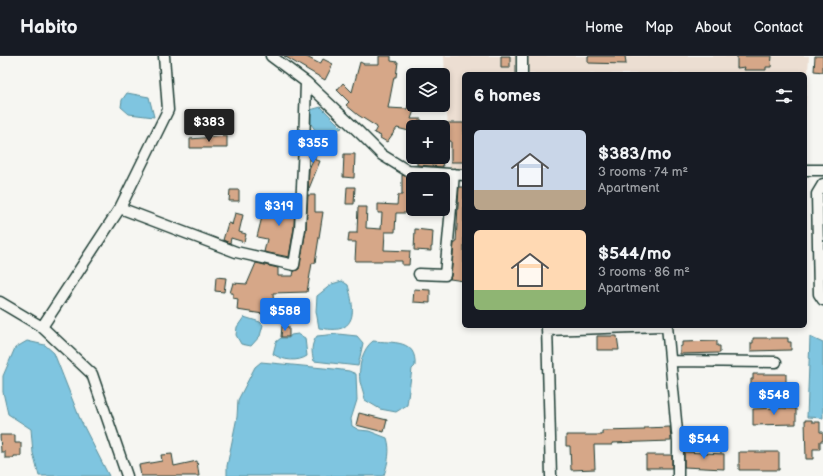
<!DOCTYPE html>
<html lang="en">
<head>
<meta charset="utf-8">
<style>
  :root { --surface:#171b24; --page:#20242c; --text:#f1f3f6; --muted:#9ea1a6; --line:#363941; --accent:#1a73e8 }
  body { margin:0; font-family:"Balsamiq Sans",sans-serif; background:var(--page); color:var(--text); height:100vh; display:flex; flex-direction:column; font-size:15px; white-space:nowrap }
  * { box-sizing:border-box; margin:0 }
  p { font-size:13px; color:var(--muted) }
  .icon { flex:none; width:22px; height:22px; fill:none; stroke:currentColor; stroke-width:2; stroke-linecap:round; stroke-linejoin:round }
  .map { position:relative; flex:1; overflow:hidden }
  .panel { position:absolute; left:462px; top:16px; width:345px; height:256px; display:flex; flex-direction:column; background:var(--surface); border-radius:6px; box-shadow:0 2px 6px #0003 }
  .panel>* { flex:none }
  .buttons { position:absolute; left:406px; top:12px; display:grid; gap:8px }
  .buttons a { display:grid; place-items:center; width:44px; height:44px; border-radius:6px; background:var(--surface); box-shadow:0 2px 6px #0003; font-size:20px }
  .price { position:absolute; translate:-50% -34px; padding:0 9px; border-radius:4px; background:var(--accent); color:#fff; font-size:13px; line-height:26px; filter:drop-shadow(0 1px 2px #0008) }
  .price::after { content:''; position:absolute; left:50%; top:24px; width:12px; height:9px; margin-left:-6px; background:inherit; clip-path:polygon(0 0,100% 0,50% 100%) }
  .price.current { background:#222; color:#fff }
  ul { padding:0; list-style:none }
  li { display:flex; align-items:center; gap:12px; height:100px; padding:0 12px }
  li span { display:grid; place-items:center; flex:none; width:112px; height:80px; border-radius:6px; color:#555 }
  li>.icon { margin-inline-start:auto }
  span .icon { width:48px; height:48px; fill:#fffc; stroke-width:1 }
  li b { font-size:17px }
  h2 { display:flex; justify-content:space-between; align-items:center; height:48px; padding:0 12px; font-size:17px }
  header { display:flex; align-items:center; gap:24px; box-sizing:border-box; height:56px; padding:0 20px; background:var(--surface); border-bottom:1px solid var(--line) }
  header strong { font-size:19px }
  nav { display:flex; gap:22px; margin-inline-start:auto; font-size:14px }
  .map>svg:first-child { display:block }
  .built { fill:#ecded2 }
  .water { fill:#7fc5e0; stroke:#598f9b }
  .building { fill:#d6a788; stroke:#1f3d34 }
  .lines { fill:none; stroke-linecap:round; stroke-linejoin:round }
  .minor-casing { stroke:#1f3d34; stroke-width:13 }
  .minor { stroke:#f6f6f2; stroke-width:10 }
</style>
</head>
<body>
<header>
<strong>Habito</strong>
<nav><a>Home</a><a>Map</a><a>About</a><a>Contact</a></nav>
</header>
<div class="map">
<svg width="823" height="420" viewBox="0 0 823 420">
  <rect width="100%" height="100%" fill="#f6f6f2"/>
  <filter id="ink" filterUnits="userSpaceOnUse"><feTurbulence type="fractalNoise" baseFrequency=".025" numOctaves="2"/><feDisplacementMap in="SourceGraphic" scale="8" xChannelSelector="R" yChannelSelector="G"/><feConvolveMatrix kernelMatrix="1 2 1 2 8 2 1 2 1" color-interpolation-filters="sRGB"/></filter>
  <g filter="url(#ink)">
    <path class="built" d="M444,0H809L805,63V18H464V114H450Z"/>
    <path class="water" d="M127,37L149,41L154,61L129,58L121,51L122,44Z
      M321,51L342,72L320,81L311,68L310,54Z
      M342,225L348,229C351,241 358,263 344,271C338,275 326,273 319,272L316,255L317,240L332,228Z
      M244,261L260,266L263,269L260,280L251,290L241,288L236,279L237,271Z
      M298,278L305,282L307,300C298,306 283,305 273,298L276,286L281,282H289L291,279Z
      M338,278L357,280L363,287L358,310L314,305C311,296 311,288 317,280Z
      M810,281L823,287V362L807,361Z
      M27,285L45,289L54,297L80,363L109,420H39L33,397L31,373L8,358L3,336V320L15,292Z
      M373,285C393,287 417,283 415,310L412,313L407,349L396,356L380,353L365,344C364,338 362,332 360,326C358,312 362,293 373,285Z
      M261,306L334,313L349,315L356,318L357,344L351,363L352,370L359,374L369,375L387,382C391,394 388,407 384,419L382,420H227V410L237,361L238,344L255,311Z"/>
    <path class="building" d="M284,0H305L320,8L323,3L333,8L325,24Z
      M379,0H391V5L398,6L396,21H394L388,52L407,53L409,47L416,49L411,63H421L422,71H413V72H410L409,75L397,72L387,86L380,82L381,80L374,77L377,71L358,59L346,49L349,46L337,34L343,27L352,36L360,6L364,8H379Z
      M501,0H510V12H501Z
      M588,0H625L626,8L588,7Z
      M737,0H772L771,11H766V14H744L745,11L737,12Z
      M815,0H823V16L814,15Z
      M443,67H464V106H451V85H443Z
      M227,80V92H190V83Z
      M311,85H315V104L320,105L308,135L309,113L313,104H310Z
      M344,98H355L354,122L343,121Z
      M417,105H442L443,111L417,109Z
      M402,119L413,122V157H396L395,176H385L384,194L410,195L409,209H402V205H355L356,186H348L349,177H357L358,151H367L366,172L381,173L382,157H378V148L397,149L398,139H402Z
      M347,131H355L354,148H346Z
      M459,131H464V225L450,223L451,220L454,187H456Z
      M230,134H239V145H229Z
      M308,139H315V156H323L315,207H312L307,236L273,237L274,255L263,257V258L237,254L238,243L233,242V237H230L233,227L247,228L256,207L278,212V220H293L294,215L299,213L306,174Z
      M282,140L295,141L294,172L289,201L264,196L267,183L257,181L262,161H264L269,150L277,153L278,148L281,149Z
      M235,157L243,159L239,176L246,178L244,186L231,182L230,187L223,184L228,167L232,168V169Z
      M415,173L433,175L432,191H431V195L414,194Z
      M216,221L226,222L224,236L215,235Z
      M414,233L430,234V247L413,246Z
      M282,270L289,271V281H281Z
      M597,280H617L619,294H597Z
      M753,282H788V286H791V294L751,295V287H753Z
      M717,285V290H720V297L680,298V291L682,290V286Z
      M753,318H786V329L751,330V323H753Z
      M777,352L796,353V368L753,369V353Z
      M359,357L387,364L384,376L356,369Z
      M805,364H812V366H820V376H823V385H820V393H813V403H806Z
      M670,371L671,385L612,387V389H594L595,413L571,414L570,390H566V379H602V375L644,374V372Z
      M0,379H15V387H21V400H14V402H5V396H1Z
      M684,396L724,398V413L684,411Z
      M739,396H779V414H739Z
      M172,398L174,410L197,405L199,420H141L139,409L162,405L161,399Z
      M646,399H672V412H646Z"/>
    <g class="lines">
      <g class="minor-casing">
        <path id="minor" d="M271,0L306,26L360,77L382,99L408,115L464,119
          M522,18V0
          M805,114H823
          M823,128L817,138L819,238L823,244
          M120,152L168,54L164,0
          M419,218L445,219L454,118
          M0,246L42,271L92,318L127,420
          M547,270L551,420
          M667,270L678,386V420
          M42,271L120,152L236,196L294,209L300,173L304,89L306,26
          M547,274L661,270
          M671,305L776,306"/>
      </g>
      <use href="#minor" class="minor"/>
    </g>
  </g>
</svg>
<div class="buttons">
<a><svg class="icon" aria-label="layers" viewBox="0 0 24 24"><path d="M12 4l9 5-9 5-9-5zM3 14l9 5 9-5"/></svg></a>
<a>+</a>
<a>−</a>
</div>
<b class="price current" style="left:209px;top:87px">$383</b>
<b class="price" style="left:313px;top:108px">$355</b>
<b class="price" style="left:279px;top:171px">$319</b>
<b class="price" style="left:285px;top:276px">$588</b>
<b class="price" style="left:774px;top:360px">$548</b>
<b class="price" style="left:704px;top:404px">$544</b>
<section class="panel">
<h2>6 homes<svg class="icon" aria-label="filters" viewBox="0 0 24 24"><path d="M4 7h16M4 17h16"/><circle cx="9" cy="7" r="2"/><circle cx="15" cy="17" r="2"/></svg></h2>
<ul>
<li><span style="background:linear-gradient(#c9d6e8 75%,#b9a48a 0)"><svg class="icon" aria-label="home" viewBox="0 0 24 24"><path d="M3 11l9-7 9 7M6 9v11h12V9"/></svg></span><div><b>$383/mo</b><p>3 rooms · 74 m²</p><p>Apartment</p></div></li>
<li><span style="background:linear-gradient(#ffd9b3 75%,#8fb573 0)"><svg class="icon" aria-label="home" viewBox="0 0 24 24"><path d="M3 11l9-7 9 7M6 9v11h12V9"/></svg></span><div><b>$544/mo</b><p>3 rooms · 86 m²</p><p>Apartment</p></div></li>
</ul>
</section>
</div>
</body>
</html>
